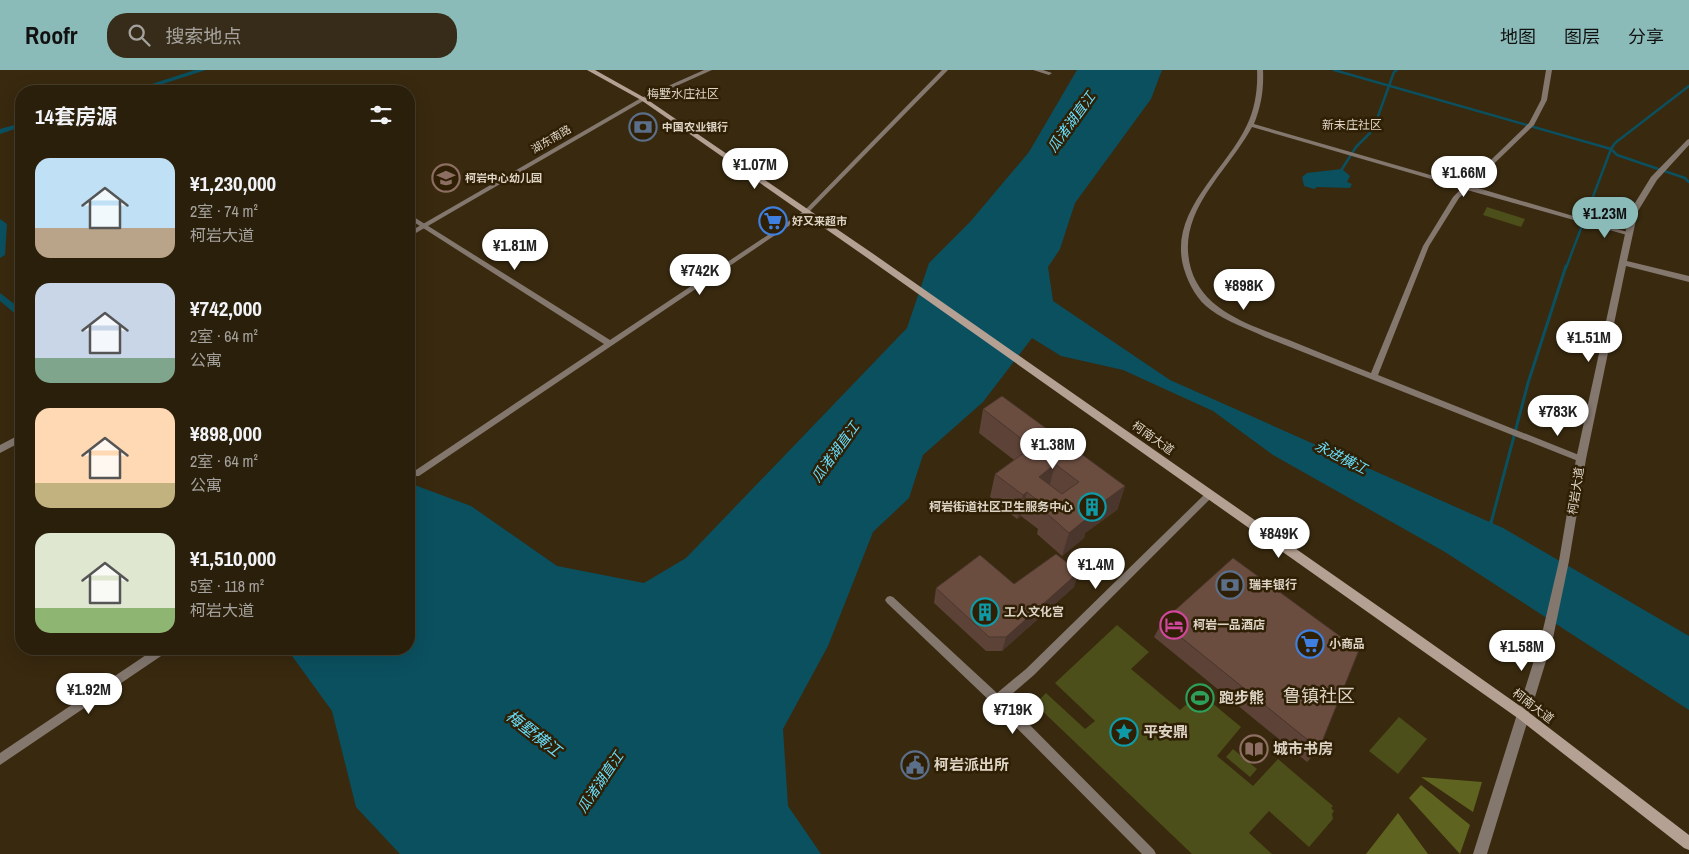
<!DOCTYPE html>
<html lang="zh">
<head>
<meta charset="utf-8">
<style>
  :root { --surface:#2a1f0b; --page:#362c19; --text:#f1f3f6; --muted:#a5a29d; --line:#463d2c; --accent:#8bbbb9 }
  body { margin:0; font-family:"Archivo Narrow","Noto Sans SC",sans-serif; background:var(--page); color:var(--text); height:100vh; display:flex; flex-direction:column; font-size:19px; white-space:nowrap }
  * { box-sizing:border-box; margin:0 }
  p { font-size:16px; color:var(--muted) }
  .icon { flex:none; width:28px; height:28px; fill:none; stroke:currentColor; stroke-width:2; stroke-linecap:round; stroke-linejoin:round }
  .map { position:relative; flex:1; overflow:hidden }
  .sheet { position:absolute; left:15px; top:15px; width:400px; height:570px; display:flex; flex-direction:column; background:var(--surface); border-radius:20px; box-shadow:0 5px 20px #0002,0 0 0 1px var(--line) }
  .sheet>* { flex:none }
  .price { position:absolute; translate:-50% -42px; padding:0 11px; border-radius:18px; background:#fff; color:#222; font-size:16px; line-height:32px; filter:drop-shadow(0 1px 2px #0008) }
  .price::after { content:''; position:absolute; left:50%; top:30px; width:15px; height:11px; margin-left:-8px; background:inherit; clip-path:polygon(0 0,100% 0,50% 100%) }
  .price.active { background:var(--accent); color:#111 }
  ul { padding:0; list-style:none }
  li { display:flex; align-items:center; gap:15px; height:125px; padding:0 20px }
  li span { display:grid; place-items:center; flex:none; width:140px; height:100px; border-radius:15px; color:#555 }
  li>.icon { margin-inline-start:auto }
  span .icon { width:60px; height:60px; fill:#fffc; stroke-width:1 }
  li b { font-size:21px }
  h2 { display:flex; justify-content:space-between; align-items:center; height:60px; padding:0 20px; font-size:21px }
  header { display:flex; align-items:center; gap:30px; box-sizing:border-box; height:70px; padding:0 25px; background:var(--accent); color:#111 }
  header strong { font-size:24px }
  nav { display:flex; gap:28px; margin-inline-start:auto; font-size:18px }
  .search { width:350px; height:45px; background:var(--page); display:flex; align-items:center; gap:12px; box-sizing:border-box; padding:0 18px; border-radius:20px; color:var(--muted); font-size:19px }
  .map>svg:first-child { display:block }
  .green { fill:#4c4f19 }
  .forest { fill:#5f6320 }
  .water { fill:#0b505f }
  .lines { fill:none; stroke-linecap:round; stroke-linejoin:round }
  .stream-far2 { stroke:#0b505f; stroke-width:2.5 }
  .stream-far1 { stroke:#0b505f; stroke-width:3 }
  .stream { stroke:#0b505f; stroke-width:4 }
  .canal { fill:#0b505f; fill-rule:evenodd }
  .minor { fill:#83776e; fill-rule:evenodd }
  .tertiary { fill:#83776e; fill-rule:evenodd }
  .secondary { fill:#b5a193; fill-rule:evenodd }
  .wall { fill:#5c4237 }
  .shaded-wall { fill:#4b362d }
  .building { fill:#6b4d40; stroke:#4b362d; fill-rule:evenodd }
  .labels { text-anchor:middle; stroke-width:5; stroke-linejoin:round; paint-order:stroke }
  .far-poi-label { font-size:11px; font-weight:bold; fill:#ded4c5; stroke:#2e1f05; text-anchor:start }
  .far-street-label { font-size:11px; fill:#ded4c5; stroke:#2e1f05 }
  .far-quarter-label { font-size:12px; fill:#ded4c5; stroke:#2e1f05 }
  .street-label { font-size:12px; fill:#ded4c5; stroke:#2e1f05 }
  .poi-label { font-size:12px; font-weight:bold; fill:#ded4c5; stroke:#2e1f05; text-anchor:start }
  .water-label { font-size:14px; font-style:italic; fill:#68defc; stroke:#2e1f05 }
  .near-poi-label { font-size:15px; font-weight:bold; fill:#ded4c5; stroke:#2e1f05; text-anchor:start }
  .near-water-label { font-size:16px; font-style:italic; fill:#68defc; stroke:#2e1f05 }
  .near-quarter-label { font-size:18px; fill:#ded4c5; stroke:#2e1f05 }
</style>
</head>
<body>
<header>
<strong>Roofr</strong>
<div class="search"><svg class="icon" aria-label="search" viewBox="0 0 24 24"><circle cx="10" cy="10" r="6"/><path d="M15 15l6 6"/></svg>搜索地点</div>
<nav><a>地图</a><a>图层</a><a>分享</a></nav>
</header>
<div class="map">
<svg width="1689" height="784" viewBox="0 0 1689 784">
  <rect width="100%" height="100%" fill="#38290f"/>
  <path class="green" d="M1487,137L1525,149L1521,157L1483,145Z
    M1117,555L1149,582L1131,599L1180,640L1200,623L1241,657L1217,686L1253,716L1278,689L1333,736L1331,738L1334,741L1332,744L1333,749L1309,777L1269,741L1249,763L1272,784H1192L1035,634L1046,623L1085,659L1095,651L1055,613Z
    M1399,647L1427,669L1398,704L1369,681Z
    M1233,679L1257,699L1250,707L1226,687Z"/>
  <path class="forest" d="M1421,707L1482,712L1473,742Z
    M1421,715L1470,755L1460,784L1409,728Z
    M1398,743L1428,784H1366Z"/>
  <path class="water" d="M1077,0H1162L1151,29L1075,133L1060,179L1048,197L1053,231L1170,310L1503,458L1689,566V640L1445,482L1273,385L1213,341L1123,300L1061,286L1032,268L983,332L923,385L909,428L873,462L828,576L783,659L788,736L821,784H400L356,737L332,641L287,579H409V413L471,436L557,496L644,513L686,488L907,258L929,193L970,152L1029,82Z
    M1342,99L1350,106L1347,112L1352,114L1350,118L1317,117L1314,119L1304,116L1302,107L1307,103Z"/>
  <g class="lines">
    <path class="stream-far2" d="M1334,0L1611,79L1566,198
      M1689,16L1615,73L1611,79L1617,85L1685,108L1689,112
      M1342,99L1356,77L1373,60L1394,2L1397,0"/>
    <path class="stream-far1" d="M1491,453L1528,313L1566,196"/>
    <path class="stream" d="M1490,456L1491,452"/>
    <path class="canal" d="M195,0H206L141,21H130Z
      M21,53V57L0,64V59Z
      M0,149L7,154L5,185L0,188Z
      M0,223L21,239V247L18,246L0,231Z"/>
    <path class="minor" d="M942,0H948L808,143L419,406H413L412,404L413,402L604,274L409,149V144L610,270L804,141Z
      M1033,0H1043L1052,3L1049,5Z
      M1257,0H1263C1264,19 1261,37 1254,54L1465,115L1529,53L1541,30L1546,0H1552L1547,30L1534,55L1471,116L1631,163L1632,164L1631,165H1627L1467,120L1459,128L1429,176L1378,305L1584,387L1585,389L1584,391H1578L1265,267C1247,258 1227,252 1211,240C1197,230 1189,215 1184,199C1167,142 1225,102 1247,55C1255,39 1258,18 1257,0ZM1252,57L1462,118L1453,127L1423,176L1371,303C1343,292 1316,281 1289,270C1251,255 1204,242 1191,199C1186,181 1187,165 1194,147C1207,115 1235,88 1252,57Z
      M1209,421L1212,423L1214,425L1034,605L1005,630L1154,780L1156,784H1142L993,634L887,533L885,530L887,527L890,526L893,527L997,623L1026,599L1206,423Z
      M155,579H168L167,582L0,695V683Z"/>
    <path class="tertiary" d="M704,0H712L645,30L409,167V162L641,28Z
      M1689,69V75L1657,110L1638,141L1627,191L1689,206V212L1626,196L1586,389L1569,491L1553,568L1487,784H1473L1541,568L1559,491L1576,389L1630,141L1651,107L1687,70Z
      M21,364V372L0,383V375Z"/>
    <path class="secondary" d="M587,0H595L645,28L872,183L1418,564L1527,641L1689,765V780L1684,778L1519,649L1410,572L866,187L641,30Z"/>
  </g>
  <path class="wall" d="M983,339L1125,416L1117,440L1085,463L1084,468L1062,486L1037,464L1038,459L1021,446L1017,449L990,427L995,404L1014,390L979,363Z
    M1014,514L1074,517L1002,581H986L934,533L936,518Z
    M1162,552L1319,679L1307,692L1154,567Z"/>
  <path class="shaded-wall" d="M1055,394L1049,418L1039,407Z
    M1125,416L1117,440L1085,463L1084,468L1062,486L1069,463L1088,443Z
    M1027,422L1021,446L1017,449L1023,425Z
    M1079,502L1074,517L1002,581L1006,567Z"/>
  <path class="building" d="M1002,326L1125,416L1088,443L1091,445L1069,463L1043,440L1046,437L1027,422L1023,425L995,404L1032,377L983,339ZM1055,394L1079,412L1062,424L1039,407Z
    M1056,484L1079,502L1006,567H989L936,518L980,485L1014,514Z
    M1233,488L1359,580L1319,679L1162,552Z"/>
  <defs>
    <g id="bank-ring" transform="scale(1.4375)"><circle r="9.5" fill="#2e1f05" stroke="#5c6f8a" stroke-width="1.5"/><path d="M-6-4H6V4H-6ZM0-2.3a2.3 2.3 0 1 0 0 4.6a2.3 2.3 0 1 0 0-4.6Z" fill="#5c6f8a"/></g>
    <g id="school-ring" transform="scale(1.4375)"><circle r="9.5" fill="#2e1f05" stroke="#8d6e63" stroke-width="1.5"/><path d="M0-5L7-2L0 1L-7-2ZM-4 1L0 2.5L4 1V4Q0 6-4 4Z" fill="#8d6e63"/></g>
    <g id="supermarket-ring" transform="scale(1.4375)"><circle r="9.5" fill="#2e1f05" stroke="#3f7fe0" stroke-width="1.5"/><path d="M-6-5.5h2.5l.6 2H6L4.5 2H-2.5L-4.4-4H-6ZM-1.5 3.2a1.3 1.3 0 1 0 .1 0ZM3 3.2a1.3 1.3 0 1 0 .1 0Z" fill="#3f7fe0"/></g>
    <g id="building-ring" transform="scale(1.4375)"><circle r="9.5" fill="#2e1f05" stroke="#0f9aa8" stroke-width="1.5"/><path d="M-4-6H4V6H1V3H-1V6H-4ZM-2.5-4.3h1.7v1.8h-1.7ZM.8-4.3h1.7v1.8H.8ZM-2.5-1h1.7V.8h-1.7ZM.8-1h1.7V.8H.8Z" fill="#0f9aa8"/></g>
    <g id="hotel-ring" transform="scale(1.4375)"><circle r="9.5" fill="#2e1f05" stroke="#d1479c" stroke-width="1.5"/><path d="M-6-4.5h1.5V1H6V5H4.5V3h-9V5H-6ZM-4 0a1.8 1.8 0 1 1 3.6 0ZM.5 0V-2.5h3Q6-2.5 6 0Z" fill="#d1479c"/></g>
    <g id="stadium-ring" transform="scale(1.4375)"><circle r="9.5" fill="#2e1f05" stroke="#2e9e5b" stroke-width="1.5"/><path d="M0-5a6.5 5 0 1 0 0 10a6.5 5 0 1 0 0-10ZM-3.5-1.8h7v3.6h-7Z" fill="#2e9e5b"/></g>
    <g id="sight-ring" transform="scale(1.4375)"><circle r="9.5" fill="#2e1f05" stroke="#0f9aa8" stroke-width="1.5"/><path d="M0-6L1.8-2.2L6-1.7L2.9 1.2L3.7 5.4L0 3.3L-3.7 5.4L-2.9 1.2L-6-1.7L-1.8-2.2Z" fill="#0f9aa8"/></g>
    <g id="library-ring" transform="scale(1.4375)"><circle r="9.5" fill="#2e1f05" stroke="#8d6e63" stroke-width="1.5"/><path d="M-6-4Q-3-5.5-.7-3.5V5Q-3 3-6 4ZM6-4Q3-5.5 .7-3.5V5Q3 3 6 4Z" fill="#8d6e63"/></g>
    <g id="civic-ring" transform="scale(1.4375)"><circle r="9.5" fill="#2e1f05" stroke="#5c6f8a" stroke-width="1.5"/><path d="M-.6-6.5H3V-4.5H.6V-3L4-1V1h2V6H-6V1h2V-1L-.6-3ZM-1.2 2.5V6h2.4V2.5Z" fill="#5c6f8a"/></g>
  </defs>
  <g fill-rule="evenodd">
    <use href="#bank-ring" x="643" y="57"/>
    <use href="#school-ring" x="446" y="108"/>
    <use href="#supermarket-ring" x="773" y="151"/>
    <use href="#building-ring" x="1092" y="437"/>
    <use href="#bank-ring" x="1230" y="515"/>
    <use href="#building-ring" x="985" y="542"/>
    <use href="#hotel-ring" x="1174" y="555"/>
    <use href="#supermarket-ring" x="1310" y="574"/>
    <use href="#stadium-ring" x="1200" y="628"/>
    <use href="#sight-ring" x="1124" y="662"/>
    <use href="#library-ring" x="1254" y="679"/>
    <use href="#civic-ring" x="915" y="695"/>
  </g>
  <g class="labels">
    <g class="far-poi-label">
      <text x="662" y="61">中国农业银行</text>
      <text x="465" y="112">柯岩中心幼儿园</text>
      <text x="792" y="155">好又来超市</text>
    </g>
    <g class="far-street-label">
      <text transform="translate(551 69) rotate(-30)" y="4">湖东南路</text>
    </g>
    <g class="far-quarter-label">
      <text x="683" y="28">梅墅水庄社区</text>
      <text x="1352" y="59">新未庄社区</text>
    </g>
    <g class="street-label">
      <text transform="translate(1153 368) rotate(35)" y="4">柯南大道</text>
      <text transform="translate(1576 421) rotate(-81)" y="4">柯岩大道</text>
      <text transform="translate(1533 636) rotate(37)" y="4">柯南大道</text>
    </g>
    <g class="poi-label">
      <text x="1073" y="441" text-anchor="end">柯岩街道社区卫生服务中心</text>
      <text x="1249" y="519">瑞丰银行</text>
      <text x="1004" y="546">工人文化宫</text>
      <text x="1193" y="559">柯岩一品酒店</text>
      <text x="1329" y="578">小商品</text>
    </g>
    <g class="water-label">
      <text transform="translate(1071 52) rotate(-54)" y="5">瓜渚湖直江</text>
      <text transform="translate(835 382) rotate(-54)" y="5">瓜渚湖直江</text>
      <text transform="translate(1341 387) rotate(27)" y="5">永进横江</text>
      <text transform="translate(600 712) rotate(-56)" y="5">瓜渚湖直江</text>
    </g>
    <g class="near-poi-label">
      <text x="1219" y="633">跑步熊</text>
      <text x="1143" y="667">平安鼎</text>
      <text x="1273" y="684">城市书房</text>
      <text x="934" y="700">柯岩派出所</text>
    </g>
    <g class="near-water-label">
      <text transform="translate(534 663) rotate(38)" y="6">梅墅横江</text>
    </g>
    <g class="near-quarter-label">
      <text x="1319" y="632">鲁镇社区</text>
    </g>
  </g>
</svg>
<b class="price" style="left:755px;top:120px">¥1.07M</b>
<b class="price" style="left:1464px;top:128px">¥1.66M</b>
<b class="price active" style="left:1605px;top:169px">¥1.23M</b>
<b class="price" style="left:515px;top:201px">¥1.81M</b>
<b class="price" style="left:700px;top:226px">¥742K</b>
<b class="price" style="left:1244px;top:241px">¥898K</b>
<b class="price" style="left:1589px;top:293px">¥1.51M</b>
<b class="price" style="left:1558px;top:367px">¥783K</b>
<b class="price" style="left:1053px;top:400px">¥1.38M</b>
<b class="price" style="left:1279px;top:489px">¥849K</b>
<b class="price" style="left:1096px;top:520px">¥1.4M</b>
<b class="price" style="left:1522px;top:602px">¥1.58M</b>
<b class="price" style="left:89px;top:645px">¥1.92M</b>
<b class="price" style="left:1013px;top:665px">¥719K</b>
<section class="sheet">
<h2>14套房源<svg class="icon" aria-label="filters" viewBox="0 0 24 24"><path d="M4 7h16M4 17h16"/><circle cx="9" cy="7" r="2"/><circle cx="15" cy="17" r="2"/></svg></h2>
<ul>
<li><span style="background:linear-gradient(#bfe0f5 70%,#b9a48a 0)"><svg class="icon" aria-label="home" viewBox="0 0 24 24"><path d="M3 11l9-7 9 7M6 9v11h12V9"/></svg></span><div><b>¥1,230,000</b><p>2室 · 74 m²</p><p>柯岩大道</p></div></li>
<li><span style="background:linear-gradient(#c9d6e8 75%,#7fa58c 0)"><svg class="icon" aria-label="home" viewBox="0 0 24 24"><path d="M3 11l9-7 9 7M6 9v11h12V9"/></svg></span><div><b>¥742,000</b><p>2室 · 64 m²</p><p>公寓</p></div></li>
<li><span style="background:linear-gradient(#ffd9b3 75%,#c2b280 0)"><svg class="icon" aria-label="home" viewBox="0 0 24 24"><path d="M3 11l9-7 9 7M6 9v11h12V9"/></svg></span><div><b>¥898,000</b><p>2室 · 64 m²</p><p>公寓</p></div></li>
<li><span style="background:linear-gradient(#dfe7d0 75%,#8fb573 0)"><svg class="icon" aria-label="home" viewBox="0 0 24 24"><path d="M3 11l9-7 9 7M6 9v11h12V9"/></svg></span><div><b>¥1,510,000</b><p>5室 · 118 m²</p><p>柯岩大道</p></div></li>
</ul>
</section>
</div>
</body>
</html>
